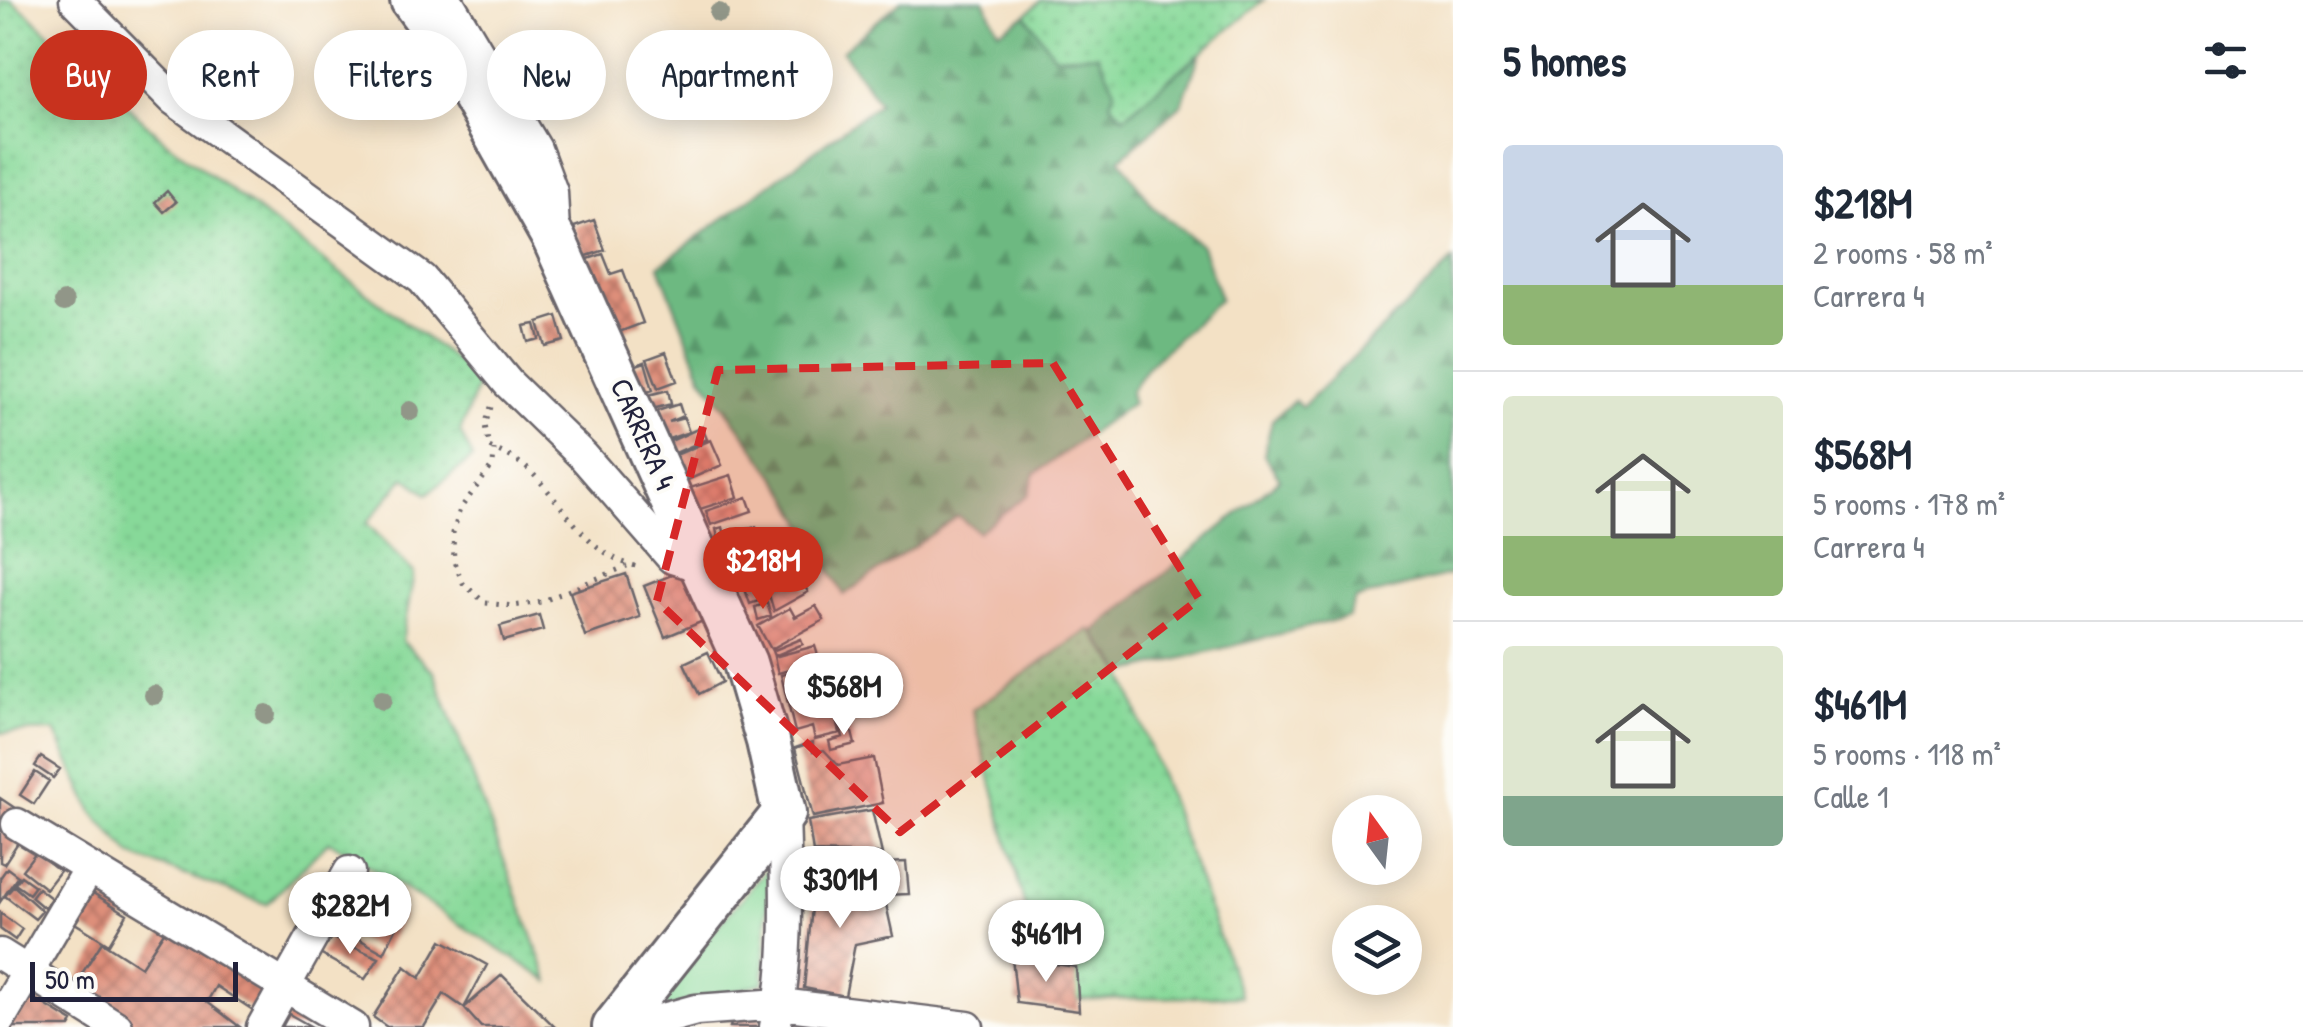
<!DOCTYPE html>
<html lang="en">
<head>
<meta charset="utf-8">
<style>
  :root { --surface:#fff; --page:#f2f2f3; --text:#1f2937; --muted:#747a83; --line:#e0e1e3; --accent:#c8321e }
  body { margin:0; font-family:"Patrick Hand",sans-serif; background:var(--page); color:var(--text); height:100vh; display:flex; flex-direction:column; font-size:38px; white-space:nowrap }
  * { box-sizing:border-box; margin:0 }
  p { font-size:32px; color:var(--muted) }
  .icon { flex:none; width:55px; height:55px; fill:none; stroke:currentColor; stroke-width:2; stroke-linecap:round; stroke-linejoin:round }
  .map { position:relative; flex:1; overflow:hidden }
  .side { display:flex; flex-direction:column; background:var(--surface); width:850px }
  .side>* { flex:none }
  .guide { position:absolute; left:30px; top:30px; width:950px; height:90px; display:flex; gap:20px }
  .needle { width:65px; rotate:345deg }
  .controls { position:absolute; left:1332px; top:795px; display:grid; gap:20px }
  .controls a { display:grid; place-items:center; width:90px; height:90px; border-radius:50%; background:var(--surface); box-shadow:0 5px 25px #0003; font-size:50px }
  .scale { position:absolute; left:30px; bottom:25px; width:208px; box-sizing:border-box; padding-left:10px; border:5px solid #22223b; border-top:0; font-size:28px; line-height:35px; white-space:nowrap; color:#22223b; -webkit-text-stroke:8px #fdfcf7; paint-order:stroke }
  .price { position:absolute; translate:-50% -85px; padding:0 22px; border-radius:35px; background:#fff; color:#222; font-size:32px; line-height:65px; filter:drop-shadow(0 2px 5px #0008) }
  .price::after { content:''; position:absolute; left:50%; top:60px; width:30px; height:22px; margin-left:-15px; background:inherit; clip-path:polygon(0 0,100% 0,50% 100%) }
  .price.selected { background:var(--accent); color:#fff }
  ul { padding:0; list-style:none }
  li { display:flex; align-items:center; gap:30px; height:250px; padding:0 50px }
  li+li { border-top:2px solid var(--line) }
  li span { display:grid; place-items:center; flex:none; width:280px; height:200px; border-radius:10px; color:#555 }
  li>.icon { margin-inline-start:auto }
  span .icon { width:120px; height:120px; fill:#fffc; stroke-width:1 }
  li b { font-size:42px }
  h2 { display:flex; justify-content:space-between; align-items:center; height:120px; padding:0 50px; font-size:42px }
  .chip { padding:0 35px; border-radius:45px; background:var(--surface); box-shadow:0 5px 25px #0003; font-size:35px; line-height:90px }
  .chip.selected { background:var(--accent); color:#fff }
  main { display:flex; flex:1; min-height:0 }
  .map>svg:first-child { display:block }
  .grass { fill:url(#grass-dots); stroke:#547e6a; stroke-width:2.5 }
  .forest { fill:url(#forest-firs); stroke:#486e5e; stroke-width:2.5 }
  .park { fill:#87d999; stroke:#547e6a; stroke-width:2.5 }
  .building { fill:url(#building-cross-hatch) }
  .lines { fill:none; stroke-linecap:round; stroke-linejoin:round }
  .minor-casing { stroke:#6b656b; stroke-width:35 }
  .secondary-casing { stroke:#6b656b; stroke-width:48 }
  .path { stroke:#6b656b; stroke-width:5; stroke-dasharray:2.5 8; stroke-linecap:butt }
  .minor { stroke:#fff; stroke-width:30 }
  .secondary { stroke:#fff; stroke-width:42 }
  .tree { fill:#919688 }
  .marked { fill:#d62828; fill-opacity:0.2; stroke:#d62828; stroke-width:8; stroke-dasharray:20 12; stroke-linejoin:round }
  .labels { text-anchor:middle; stroke-width:8; stroke-linejoin:round; paint-order:stroke }
  .street-label { font-size:30px; fill:#22223b; stroke:#fdfcf7 }
</style>
</head>
<body>
<main>
<div class="map">
<svg width="1453" height="1027" viewBox="0 0 1453 1027">
  <defs>
    <pattern id="grass-dots" width="8" height="8" patternUnits="userSpaceOnUse" patternTransform="scale(2.5)"><rect width="8" height="8" fill="#87d999"/><path d="M2 2h.1M6 6h.1" fill="none" stroke="#74ba85" stroke-width="1.8" stroke-linecap="round"/></pattern>
    <pattern id="forest-firs" width="22" height="20" patternUnits="userSpaceOnUse" patternTransform="scale(2.5)"><rect width="22" height="20" fill="#6db981"/><path d="M5 1l3.5 6h-7zM16 11l3.5 6h-7z" fill="#59966b"/></pattern>
    <pattern id="building-cross-hatch" width="8" height="8" patternUnits="userSpaceOnUse" patternTransform="scale(2.5)"><rect width="8" height="8" fill="#de8f7a"/><path d="M0 0l8 8M0 8l8-8" fill="none" stroke="#b47465"/></pattern>
  </defs>
  <rect width="100%" height="100%" fill="#fdfcf7"/>
  <filter id="ink" filterUnits="userSpaceOnUse"><feTurbulence type="fractalNoise" baseFrequency=".01" numOctaves="2"/><feDisplacementMap in="SourceGraphic" scale="20" xChannelSelector="R" yChannelSelector="G"/><feConvolveMatrix kernelMatrix="1 2 1 2 8 2 1 2 1" color-interpolation-filters="sRGB"/></filter>
  <filter id="wash" filterUnits="userSpaceOnUse"><feTurbulence type="fractalNoise" baseFrequency=".0048" numOctaves="4" result="noise"/><feDisplacementMap in="SourceGraphic" scale="40" xChannelSelector="R" yChannelSelector="G"/><feGaussianBlur stdDeviation="2.25" result="paint"/><feColorMatrix in="noise" values="0 0 0 0 0 0 0 0 0 0 0 0 0 0 0 0 0 1.4 0 .05"/><feComposite in="paint" operator="in"/></filter>
  <g filter="url(#wash)">
    <rect width="100%" height="100%" fill="#f3e1c5"/>
    <path class="grass" d="M0,0H11L26,12L163,139L480,379L460,432L473,458L427,494L405,477L367,523L414,573L402,641L434,672L549,981L329,841L267,904L132,856L94,814L55,731L0,733Z
      M1041,0H1264L1124,117L1054,57L1026,15Z
      M1090,629L1123,673L1241,996L1050,1000L972,710Z"/>
    <path class="forest" d="M902,0H984L999,31L1026,15L1054,56L1098,54L1115,89L1110,103L1124,117L1200,54L1182,104L1120,159L1153,207L1202,246L1220,299L1148,366L1130,392L1132,403L1035,474L1029,494L978,532L958,516L844,595L786,491L702,376L659,266L879,103L842,51Z
      M1453,260V574L1356,599L1348,617L1123,673L1093,632L1280,479L1264,455L1272,420L1295,400L1302,407Z"/>
    <path class="park" d="M769,866L764,983L641,1016Z"/>
    <g id="blocks">
      <path class="building" d="M167,191L176,202L164,212L155,202Z
        M594,220L605,250L584,257L574,227Z
        M603,254L611,274L623,270L643,323L614,334L585,260Z
        M557,316L564,341L545,346L538,322Z
        M535,324L539,339L528,342L524,326Z
        M666,352L677,381L658,388L647,359Z
        M645,362L653,390L639,395L631,367Z
        M668,390L671,404L645,411L641,397Z
        M679,404L683,416L669,422L684,418L689,432L663,441L654,412Z
        M702,427L707,439L671,455L666,443Z
        M711,440L722,465L683,482L671,457Z
        M731,475L738,497L697,510L690,488Z
        M747,497L752,511L711,525L706,511Z
        M723,527L726,540L719,542L716,529Z
        M756,527L760,543L750,547L747,535L740,536L739,531Z
        M775,535L785,549L768,561L758,547Z
        M732,542L736,557L729,559L725,544Z
        M754,549L765,568L743,582L731,563Z
        M790,560L808,592L774,611L763,575Z
        M687,569L708,619L665,637L644,586Z
        M626,574L640,617L585,636L570,592Z
        M761,581L767,598L750,604L744,586Z
        M767,603L771,616L758,620L755,607Z
        M816,606L824,620L771,649L758,626L790,608L795,617Z
        M539,615L543,630L504,641L500,626Z
        M801,639L803,644L774,656L772,651Z
        M815,646L820,662L778,673L774,657Z
        M708,652L722,682L699,694L684,663Z
        M824,666L840,733L815,739L812,727L795,732L781,675Z
        M849,721L855,744L831,750L829,741L843,737L840,724Z
        M813,742V752L824,750L838,765L874,758L883,803L813,817L795,748Z
        M41,757L60,769L53,778L35,766Z
        M35,772L49,781L34,804L20,795Z
        M0,798L18,810L7,827L0,822Z
        M872,810L882,854L813,852L808,821Z
        M0,829L19,841L4,864L0,862Z
        M36,852L60,871L46,889L22,870Z
        M906,862L909,894L884,895L885,863Z
        M816,867L843,870L845,899L884,895L893,936L855,944L845,996L804,988Z
        M7,868L18,876L0,902V878Z
        M21,876L35,886L29,894L15,884Z
        M14,886L42,911L35,919L5,896Z
        M359,887L402,916L384,953L343,930Z
        M38,888L51,898L44,908L31,897Z
        M88,890L127,914L109,944L70,920Z
        M0,913L22,929L15,940L0,929Z
        M167,927L277,987L259,1014L216,986L207,1002L240,1027H132L72,989L102,942L141,967Z
        M331,937L379,958L365,979L320,954Z
        M442,940L487,965L464,1008L502,975L555,1027H481L464,1008L444,994L424,1027H387L373,1017L405,966L420,978Z
        M1012,958L1076,967L1079,1011L1017,1003Z
        M27,994L73,1022L70,1027H7Z
        M735,1011L763,1017L761,1027H730Z
        M289,1014L312,1027H282Z
        M804,1018L851,1027H801Z"/>
    </g>
  </g>
  <g filter="url(#ink)">
    <use href="#blocks" fill-opacity="0" stroke="#6b656b" stroke-width="2.5"/>
    <g class="lines">
      <g class="minor-casing">
        <path id="minor" d="M75,0L173,99L422,279L508,383L584,457L672,558L704,568
          M447,0L536,149L552,192L554,231
          M17,824L353,1027
          M0,954L117,1027
          M0,1019L89,868
          M262,1027L349,872
          M634,1027L696,1010L780,1004L968,1027
          M775,1027C790,957 786,884 784,813"/>
      </g>
      <g class="secondary-casing">
        <path id="secondary" d="M412,0L443,42L554,239L745,663L768,741L784,813L614,1027"/>
      </g>
      <path class="path" d="M491,407L485,425L489,447C504,453 518,460 530,471C565,505 589,559 641,567
        M494,449L493,465L460,509L453,533L454,562L463,583L485,603L513,606L541,602L627,566"/>
      <use href="#minor" class="minor"/>
      <use href="#secondary" class="secondary"/>
    </g>
    <g class="tree">
      <circle cx="719" cy="13" r="10"/>
      <circle cx="64" cy="302" r="10"/>
      <circle cx="410" cy="411" r="10"/>
      <circle cx="154" cy="695" r="10"/>
      <circle cx="382" cy="700" r="10"/>
      <circle cx="266" cy="714" r="10"/>
    </g>
  </g>
  <path class="marked" d="M1053,363L1199,599L900,832L657,601L718,370Z"/>
  <g class="labels">
    <g class="street-label">
      <text transform="translate(643 434) rotate(66)" y="10">CARRERA 4</text>
    </g>
  </g>
</svg>
<div class="controls">
<a><svg class="needle" viewBox="-14 -14 28 28"><path d="M0-13l5 13h-10z" fill="#e53935"/><path d="M0 13l5-13h-10z" fill="#747a83"/></svg></a>
<a><svg class="icon" aria-label="layers" viewBox="0 0 24 24"><path d="M12 4l9 5-9 5-9-5zM3 14l9 5 9-5"/></svg></a>
</div>
<div class="scale">50 m</div>
<b class="price selected" style="left:763px;top:612px">$218M</b>
<b class="price" style="left:844px;top:738px">$568M</b>
<b class="price" style="left:840px;top:931px">$301M</b>
<b class="price" style="left:350px;top:957px">$282M</b>
<b class="price" style="left:1046px;top:985px">$461M</b>
<div class="guide">
<a class="chip selected">Buy</a>
<a class="chip">Rent</a>
<a class="chip">Filters</a>
<a class="chip">New</a>
<a class="chip">Apartment</a>
</div>
</div>
<section class="side">
<h2>5 homes<svg class="icon" aria-label="filters" viewBox="0 0 24 24"><path d="M4 7h16M4 17h16"/><circle cx="9" cy="7" r="2"/><circle cx="15" cy="17" r="2"/></svg></h2>
<ul>
<li><span style="background:linear-gradient(#c9d6e8 70%,#8fb573 0)"><svg class="icon" aria-label="home" viewBox="0 0 24 24"><path d="M3 11l9-7 9 7M6 9v11h12V9"/></svg></span><div><b>$218M</b><p>2 rooms · 58 m²</p><p>Carrera 4</p></div></li>
<li><span style="background:linear-gradient(#dfe7d0 70%,#8fb573 0)"><svg class="icon" aria-label="home" viewBox="0 0 24 24"><path d="M3 11l9-7 9 7M6 9v11h12V9"/></svg></span><div><b>$568M</b><p>5 rooms · 178 m²</p><p>Carrera 4</p></div></li>
<li><span style="background:linear-gradient(#dfe7d0 75%,#7fa58c 0)"><svg class="icon" aria-label="home" viewBox="0 0 24 24"><path d="M3 11l9-7 9 7M6 9v11h12V9"/></svg></span><div><b>$461M</b><p>5 rooms · 118 m²</p><p>Calle 1</p></div></li>
</ul>
</section>
</main>
</body>
</html>
